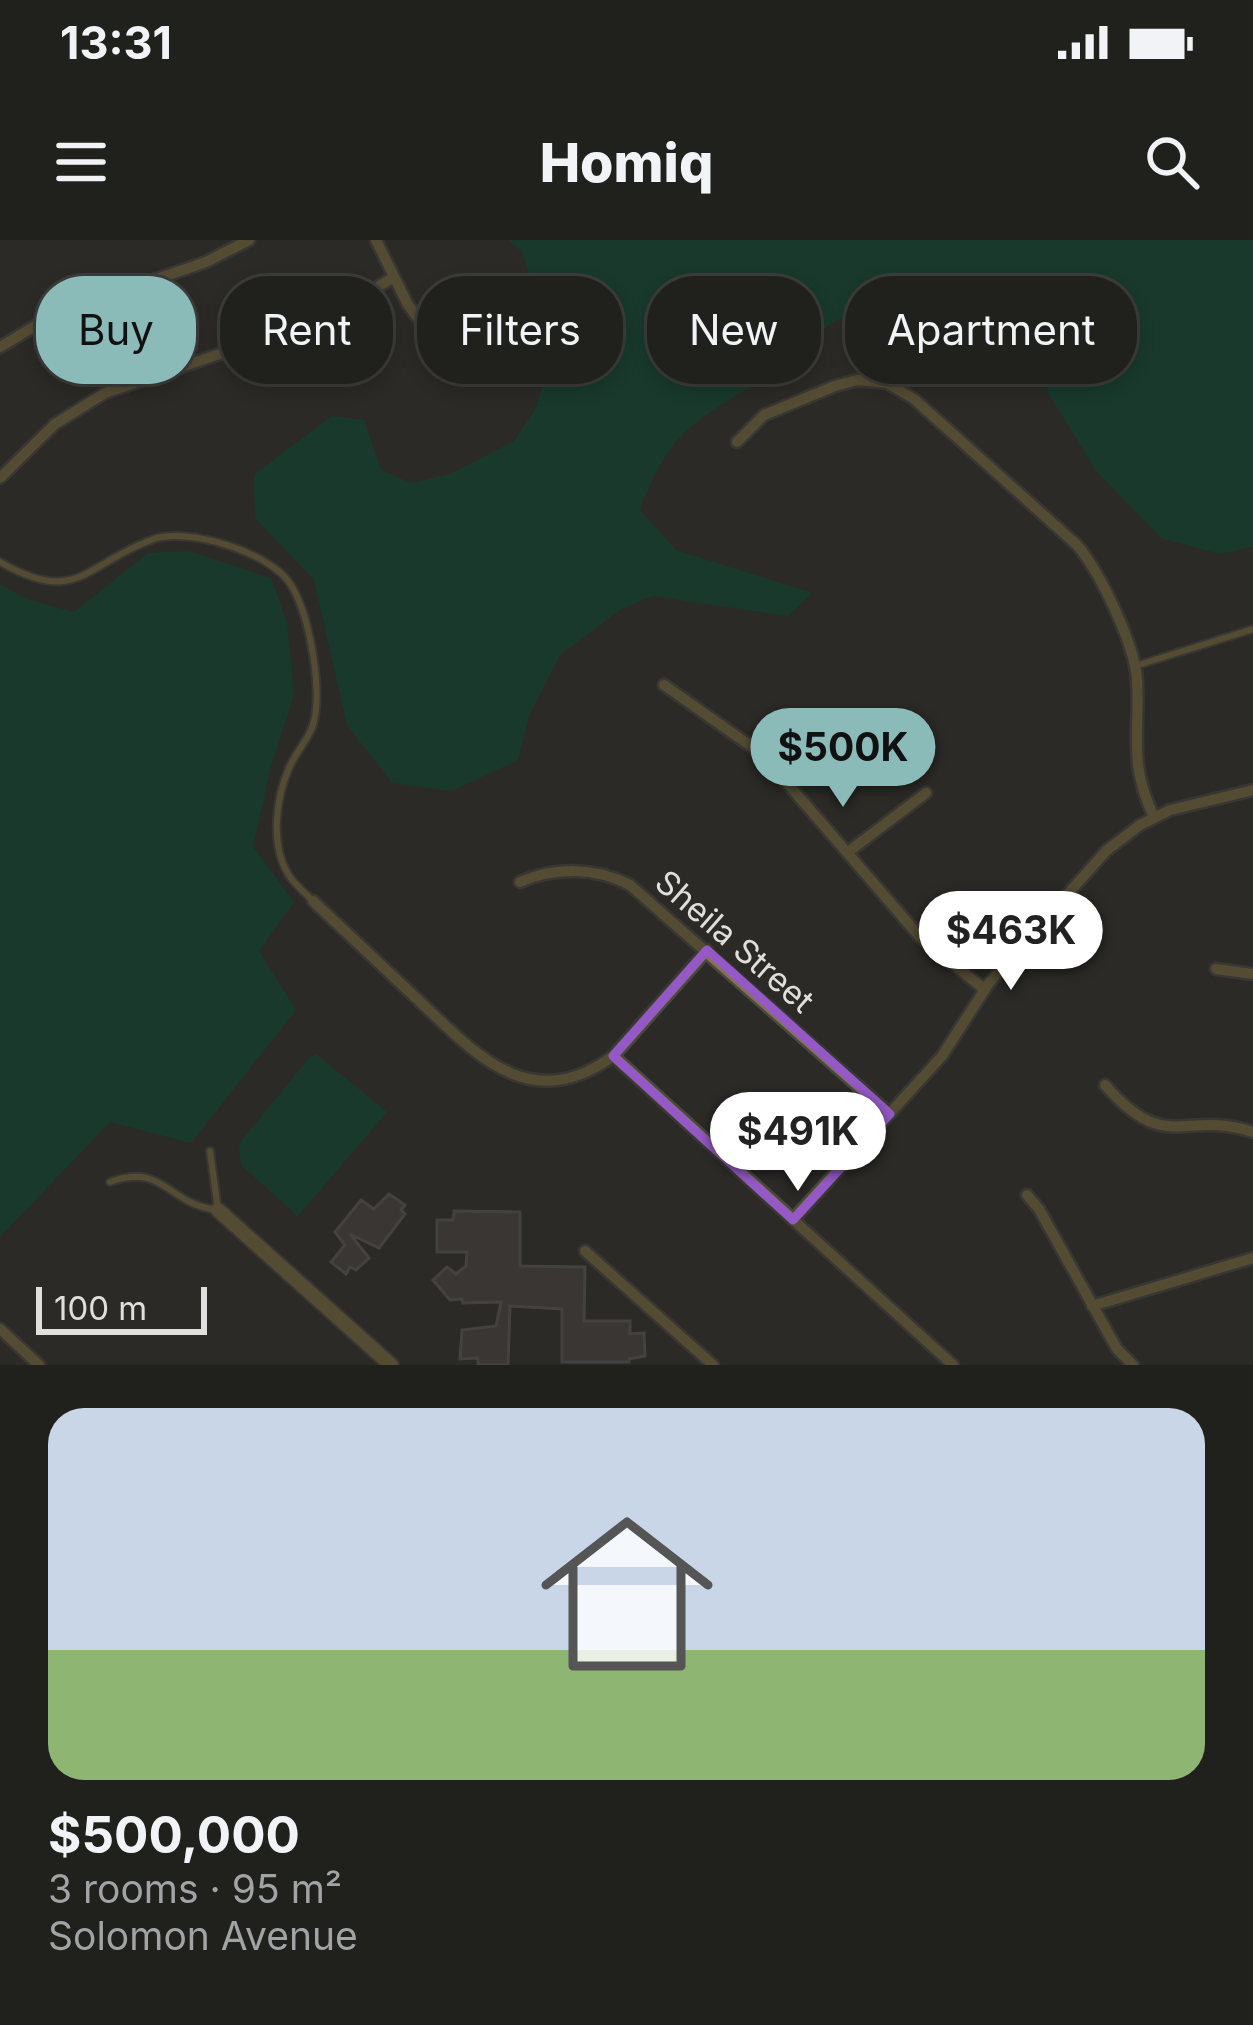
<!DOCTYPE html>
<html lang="en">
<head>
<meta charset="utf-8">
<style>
  :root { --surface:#20201d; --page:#282826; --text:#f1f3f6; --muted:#a2a3a4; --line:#3d3e3b; --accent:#8bbbb9 }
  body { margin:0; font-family:Inter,sans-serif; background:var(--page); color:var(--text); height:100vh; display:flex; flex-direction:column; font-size:45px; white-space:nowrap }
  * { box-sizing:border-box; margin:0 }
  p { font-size:39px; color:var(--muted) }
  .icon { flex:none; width:66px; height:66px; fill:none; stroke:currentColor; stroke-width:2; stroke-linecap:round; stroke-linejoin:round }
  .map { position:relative; height:1125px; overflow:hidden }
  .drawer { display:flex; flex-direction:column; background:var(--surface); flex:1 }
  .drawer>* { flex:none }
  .hud { position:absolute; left:36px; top:36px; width:1182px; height:108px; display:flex; gap:24px }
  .scale { position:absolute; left:36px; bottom:30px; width:171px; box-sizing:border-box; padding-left:12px; border:6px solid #e0dfdd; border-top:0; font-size:33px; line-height:42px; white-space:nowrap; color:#e0dfdd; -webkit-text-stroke:9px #2b2a27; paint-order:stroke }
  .price { position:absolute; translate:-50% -102px; padding:0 27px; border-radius:42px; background:#fff; color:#222; font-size:39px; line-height:78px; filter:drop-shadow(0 3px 6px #0008) }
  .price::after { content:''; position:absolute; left:50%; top:72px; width:36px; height:27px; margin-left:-18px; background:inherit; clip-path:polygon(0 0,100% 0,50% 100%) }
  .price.on { background:var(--accent); color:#111 }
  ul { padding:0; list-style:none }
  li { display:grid; align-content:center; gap:24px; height:636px; padding:0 48px }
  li+li { border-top:3px solid var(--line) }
  li span { display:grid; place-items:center; height:372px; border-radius:36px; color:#555 }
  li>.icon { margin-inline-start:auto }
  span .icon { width:216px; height:216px; fill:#fffc; stroke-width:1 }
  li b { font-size:51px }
  .chip { padding:0 42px; border-radius:48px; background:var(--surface); box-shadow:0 6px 18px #0003,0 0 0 3px var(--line); font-size:42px; line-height:108px }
  .chip.on { background:var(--accent); color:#111 }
  .status { display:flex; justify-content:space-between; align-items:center; height:84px; padding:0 60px; background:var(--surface); direction:ltr }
  .status svg { height:33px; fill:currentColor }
  header { display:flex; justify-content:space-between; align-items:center; height:156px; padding:0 48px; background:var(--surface); font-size:54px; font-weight:800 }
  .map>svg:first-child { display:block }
  .green { fill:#044c35 }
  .building { fill:#494546; stroke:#635f60; stroke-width:3 }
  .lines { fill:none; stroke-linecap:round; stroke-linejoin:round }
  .service-casing { stroke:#484744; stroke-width:10 }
  .minor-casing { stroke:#484744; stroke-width:15 }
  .tertiary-casing { stroke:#484744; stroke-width:18 }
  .service { stroke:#867343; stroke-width:6 }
  .minor { stroke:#867343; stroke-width:10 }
  .tertiary { stroke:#867343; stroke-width:14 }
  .marked { fill:none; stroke:#9459c6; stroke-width:9; stroke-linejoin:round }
  .labels { text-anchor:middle; stroke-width:12; stroke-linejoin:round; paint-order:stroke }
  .street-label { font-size:33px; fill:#e0dfdd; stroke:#2b2a27 }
</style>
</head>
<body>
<div class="status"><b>13:31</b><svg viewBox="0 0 49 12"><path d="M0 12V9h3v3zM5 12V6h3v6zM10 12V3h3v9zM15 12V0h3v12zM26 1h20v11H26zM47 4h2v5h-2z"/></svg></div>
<header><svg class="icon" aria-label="menu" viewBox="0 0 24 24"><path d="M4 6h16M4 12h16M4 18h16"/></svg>Homiq<svg class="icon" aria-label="search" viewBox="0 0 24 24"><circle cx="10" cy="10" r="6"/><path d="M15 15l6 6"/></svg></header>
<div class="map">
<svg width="1253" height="1125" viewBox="0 0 1253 1125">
  <rect width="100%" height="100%" fill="#2b2a27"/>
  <path class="green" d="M508,0H1253V307L1220,314L1161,298L1097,232L1048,153L1040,95L981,35C938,45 857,64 822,90C802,105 785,124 764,138C695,183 671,187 640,270L676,310L812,353L788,376L653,356L621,369L560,415L529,476L518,520L452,551L392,543L347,485L314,340L255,278L254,235L332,176L364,180L381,230L411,243L450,234L514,201L536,168L553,110L522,12Z
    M189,311L271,338L287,382L294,454L270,530L253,607L294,662L259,711L296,770L191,903L110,882L0,997V344L26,359L74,372L148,313Z
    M316,814L387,872L298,976L242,926L239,911L241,901L310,817Z"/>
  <path class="building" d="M389,954L405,965L401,970L405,974L379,1008L350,994L369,1018L356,1030L350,1027L346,1034L331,1022L345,1005L335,992L361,960L374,969Z
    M454,971L520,972V1026L585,1027L584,1081H630V1094L644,1093L645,1116L629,1119V1122H562V1069L510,1066L508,1125H478V1118L460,1119L462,1090L496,1086L501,1062L463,1063L462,1059L450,1060L433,1040L447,1027L456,1034L466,1026L467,1012H437V980H453Z"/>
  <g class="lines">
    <g class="service-casing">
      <path id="service" d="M0,322C77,366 84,325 151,300C186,286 271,312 291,345C310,376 324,454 312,488C306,502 295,514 289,528C276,558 270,604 288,634C294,644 305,653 313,661
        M1135,426L1253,389
        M110,942C165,922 167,965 218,970L210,911"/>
    </g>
    <g class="minor-casing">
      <path id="minor" d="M376,0L408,65L433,98L450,132
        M0,107L55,74L206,22L249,0
        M737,202L764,175L835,146L857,140L887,143L914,159L1077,305C1100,332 1135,405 1137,440C1140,496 1128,522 1154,577
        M0,238L55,184L105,153L328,77L394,37
        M664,445L762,514L920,697L984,749
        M848,612L926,553
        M520,642C555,627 595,627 630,645L890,874
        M313,661C347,693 381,725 415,757C473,811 529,878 613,816L707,710
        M1216,729L1253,734
        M613,816L953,1125
        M1105,845C1167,916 1183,869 1253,892
        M1027,955L1039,969L1117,1109L1133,1125
        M793,980L942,816L989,743L1106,611L1140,585L1170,570L1253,550
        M585,1011L713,1125
        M1092,1066L1253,1018
        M0,1089L39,1125"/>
    </g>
    <g class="tertiary-casing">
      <path id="tertiary" d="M218,970L391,1125"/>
    </g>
    <use href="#service" class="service"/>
    <use href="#minor" class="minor"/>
    <use href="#tertiary" class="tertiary"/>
  </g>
  <path d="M0 0H1253V1125H0ZM707,710L890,874L793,980L613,816Z" fill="#2b2a27" fill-opacity=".55" fill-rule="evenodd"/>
  <path class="marked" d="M707,710L890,874L793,980L613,816Z"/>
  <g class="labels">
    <g class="street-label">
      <text transform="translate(735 701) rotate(41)" y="12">Sheila Street</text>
    </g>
  </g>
</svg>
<div class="scale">100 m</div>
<b class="price on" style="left:843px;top:570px">$500K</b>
<b class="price" style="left:1011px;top:753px">$463K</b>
<b class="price" style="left:798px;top:954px">$491K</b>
<div class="hud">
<a class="chip on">Buy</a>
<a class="chip">Rent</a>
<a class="chip">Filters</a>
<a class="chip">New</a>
<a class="chip">Apartment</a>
</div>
</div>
<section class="drawer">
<ul>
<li><span style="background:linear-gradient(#c9d6e8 65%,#8fb573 0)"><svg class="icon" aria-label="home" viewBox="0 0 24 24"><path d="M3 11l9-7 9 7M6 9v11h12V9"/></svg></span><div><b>$500,000</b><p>3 rooms · 95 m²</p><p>Solomon Avenue</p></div></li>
</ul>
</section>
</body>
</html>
